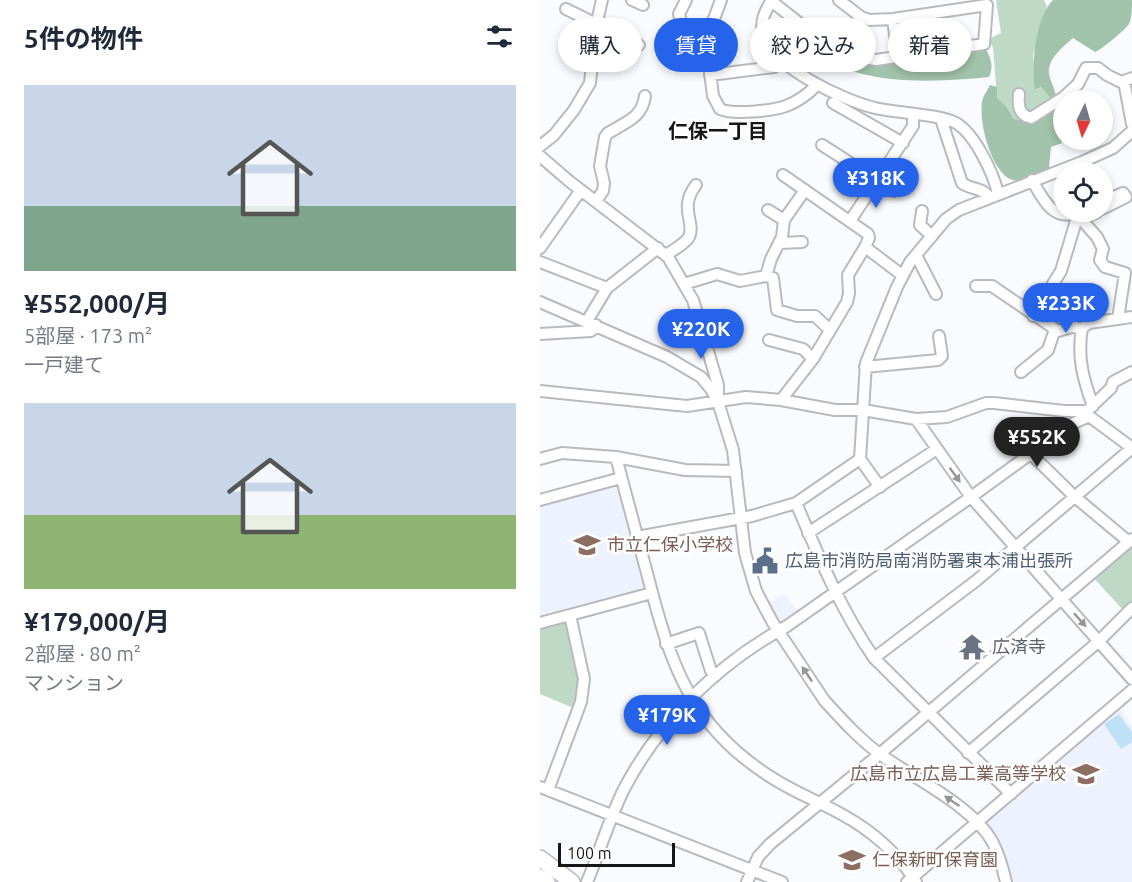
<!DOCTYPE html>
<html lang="ja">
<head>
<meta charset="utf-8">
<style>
  :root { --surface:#fff; --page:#f6f6f7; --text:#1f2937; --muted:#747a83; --accent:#2563eb }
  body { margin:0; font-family:Ubuntu,"Noto Sans JP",sans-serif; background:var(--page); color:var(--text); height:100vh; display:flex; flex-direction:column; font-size:22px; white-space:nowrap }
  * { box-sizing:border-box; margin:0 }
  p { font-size:20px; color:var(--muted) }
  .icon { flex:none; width:33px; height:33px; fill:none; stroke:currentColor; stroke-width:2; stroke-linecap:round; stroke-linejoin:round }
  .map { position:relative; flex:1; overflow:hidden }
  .sheet { display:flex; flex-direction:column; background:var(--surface); width:540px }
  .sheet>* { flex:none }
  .top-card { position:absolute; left:18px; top:18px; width:483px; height:54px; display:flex; gap:12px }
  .needle { width:39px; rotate:185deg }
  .buttons { position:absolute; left:513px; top:90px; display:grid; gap:12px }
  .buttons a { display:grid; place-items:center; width:60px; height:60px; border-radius:50%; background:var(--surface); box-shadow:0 3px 9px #0003; font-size:30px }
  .scale { position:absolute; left:18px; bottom:15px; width:117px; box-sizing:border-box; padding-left:6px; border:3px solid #161618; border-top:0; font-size:16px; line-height:21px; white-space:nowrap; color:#161618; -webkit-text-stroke:4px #fff; paint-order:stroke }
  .price { position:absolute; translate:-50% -51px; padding:0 14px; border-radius:21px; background:var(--accent); color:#fff; font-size:20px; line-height:39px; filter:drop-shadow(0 2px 3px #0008) }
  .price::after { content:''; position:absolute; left:50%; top:36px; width:18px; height:14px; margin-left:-9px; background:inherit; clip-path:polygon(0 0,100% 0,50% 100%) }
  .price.current { background:#222; color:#fff }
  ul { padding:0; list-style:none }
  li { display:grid; align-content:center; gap:12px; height:318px; padding:0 24px }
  li span { display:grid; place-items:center; height:186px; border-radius:0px; color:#555 }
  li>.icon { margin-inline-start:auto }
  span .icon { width:108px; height:108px; fill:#fffc; stroke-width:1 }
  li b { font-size:26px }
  h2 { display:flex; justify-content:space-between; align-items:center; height:72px; padding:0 24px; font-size:26px }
  .chip { padding:0 21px; border-radius:27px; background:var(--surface); box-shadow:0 3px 9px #0003; font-size:21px; line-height:54px }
  .chip.current { background:var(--accent); color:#fff }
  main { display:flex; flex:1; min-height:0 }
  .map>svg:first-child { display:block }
  .built { fill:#eef2ff }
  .green { fill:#bedac6 }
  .forest { fill:#a2c3ab }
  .water { fill:#bee1f8 }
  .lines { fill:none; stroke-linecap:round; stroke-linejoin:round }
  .minor-casing { stroke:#b8babf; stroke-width:14 }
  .highway-casing { stroke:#b8babf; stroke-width:18 }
  .minor { stroke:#fff; stroke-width:10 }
  .highway { stroke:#fff; stroke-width:15 }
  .oneway { fill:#969697 }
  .labels { text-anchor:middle; stroke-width:5; stroke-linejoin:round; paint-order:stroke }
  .education-label { font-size:18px; fill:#785e54; stroke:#fff; text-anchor:start }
  .service-label { font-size:18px; fill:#4e5e75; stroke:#fff; text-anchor:start }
  .worship-label { font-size:18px; fill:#5b616d; stroke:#fff; text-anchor:start }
  .neighbourhood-label { font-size:20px; font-weight:bold; fill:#161618; stroke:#fff }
</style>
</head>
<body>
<main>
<section class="sheet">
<h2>5件の物件<svg class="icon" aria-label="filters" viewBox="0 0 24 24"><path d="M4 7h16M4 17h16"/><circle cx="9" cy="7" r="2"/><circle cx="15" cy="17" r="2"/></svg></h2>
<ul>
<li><span style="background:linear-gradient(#c9d6e8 65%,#7fa58c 0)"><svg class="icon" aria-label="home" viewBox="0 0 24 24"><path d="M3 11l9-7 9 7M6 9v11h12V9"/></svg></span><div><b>¥552,000/月</b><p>5部屋 · 173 m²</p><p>一戸建て</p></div></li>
<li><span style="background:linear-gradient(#c9d6e8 60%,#8fb573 0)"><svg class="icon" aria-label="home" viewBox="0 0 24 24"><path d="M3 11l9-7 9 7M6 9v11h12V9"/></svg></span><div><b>¥179,000/月</b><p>2部屋 · 80 m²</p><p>マンション</p></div></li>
</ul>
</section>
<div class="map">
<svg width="592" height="882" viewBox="0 0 592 882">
  <rect width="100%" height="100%" fill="#f9fbff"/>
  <path class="built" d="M78,481L106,588L104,592L0,621V502Z
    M246,594L259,613L243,624H239L227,603Z
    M578,706L592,727V882H473L460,845L445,822Z"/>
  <path class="green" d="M456,0H504L507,7L493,55L496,90L501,87L513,101L485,120L474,119L466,106L457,98L453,48L449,39L461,33Z
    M592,542V605L585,612L552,576Z
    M23,619L29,623L42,678L36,709L0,694V626Z"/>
  <path class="forest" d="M513,0H592C592,8 592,18 589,24C585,30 561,50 555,52L533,38C523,47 507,59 509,74C511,83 516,90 516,99L513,101L501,87L495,90C491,66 495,18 513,0Z
    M445,48C451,57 454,67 449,77C409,81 358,84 319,73C307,70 297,63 286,56L292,49L310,59Z
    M450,85L457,87V98L466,106L474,119L485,120L523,102V127L520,129L522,143L511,147L509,168C499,172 481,184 470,179C450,169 437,117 443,98C445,93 448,89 450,85Z"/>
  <path class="water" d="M579,714L592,732V742L581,749L564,724Z"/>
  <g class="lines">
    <g class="minor-casing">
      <path id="minor" d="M92,0L103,5
        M146,0L139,14L141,22L166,40
        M181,0L166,40L173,96L180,109C193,115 232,111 246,106C257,102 268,94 277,85
        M232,0C225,11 220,21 223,34C233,68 303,100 335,108C355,113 400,114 416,123C435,134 453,173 458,193
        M231,1C263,25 296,58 336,60L444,44L447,5L353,19L329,20L321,17L299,0
        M26,9L99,45
        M353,19L358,57
        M170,75L234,67L243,60
        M584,81L592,124
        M479,94C478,104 478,115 491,118L524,97L538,84L546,68H558L567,75L581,82L592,78
        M293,103L363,143
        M401,119L422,183C431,190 442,187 449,197
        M282,145L354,191
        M0,146L14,135L34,110L50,83L56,26L62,0
        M0,156L29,181L128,257L153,300L178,385V401
        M243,175L328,234L329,238L325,247
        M492,180C503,199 513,223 540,212
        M56,201L63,191L64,183L60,166L65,137L68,133C86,122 102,118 105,96
        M562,202L583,193L586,197L562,209
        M228,210L244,220L265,190
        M382,211L380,225L392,236
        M541,219L557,237L563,249L560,260L565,267L585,273L578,319
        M310,221L373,126V115
        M240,243L262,242
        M0,248L41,190
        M126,255C133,250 145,244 149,237C156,223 138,208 156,185
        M376,255L396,294
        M0,262L67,288
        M226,276L233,278L237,310L257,316H275L290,330
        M144,284L177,274L200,281L226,276L231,259L242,237L244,220
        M436,286H452L518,331L532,327L542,328
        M506,294L535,303
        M0,302L127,357L161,377L171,389L178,402L193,450L205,553L216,591L233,623L284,700C302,720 322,742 344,757C377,780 434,807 453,843C459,855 463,869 466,882
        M493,316L521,271L536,221L557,212
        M47,321L67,288L118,248
        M532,327L538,291
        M0,334L51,331L56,325
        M229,340L263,349L273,359
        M325,367L398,360L402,356L399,336
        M481,372L508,350L515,329
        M0,391L147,406L206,397L241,400L295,410H323L376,419L407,417L446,403H454L524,411H547L549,416L592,448
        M241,400L273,359L307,302L309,293L308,275L325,247L362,275
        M553,406C543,379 537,357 542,328L549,323L592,317
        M548,410L571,388L573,382L592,372
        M376,419L431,497L592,679
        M491,454L535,497L589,542
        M76,457C87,497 97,537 108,577C131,666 151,728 234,779C256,793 280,802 303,815C332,831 358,854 376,882
        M0,459L22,453L76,457L145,470L196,471
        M320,459L340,487
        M0,500L81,478
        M256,503C279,557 301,610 334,658L471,794
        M268,533L397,449
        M97,537L212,516L256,503L320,459L326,363L357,287L370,262L406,219L419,210L542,162L573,148L592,131
        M0,623L112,593
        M126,644L159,633L171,671L175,676
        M334,658L437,580L592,448
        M428,753L559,641L592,608
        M0,787L242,882
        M8,790L41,702L44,679L30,615
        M47,882C60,851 69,819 84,789C120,720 179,663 247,626L431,497L530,425L549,416
        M207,882L218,857L230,844L336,757L592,539
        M367,882L592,690"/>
    </g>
    <g class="highway-casing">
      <path id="highway" d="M0,858L32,882
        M0,877L7,882"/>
    </g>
    <use href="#minor" class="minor"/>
    <use href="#highway" class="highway"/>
  </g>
  <defs><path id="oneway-solid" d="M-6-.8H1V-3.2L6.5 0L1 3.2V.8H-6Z" transform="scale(1.5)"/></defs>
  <g class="oneway">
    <use href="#oneway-solid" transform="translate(415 475) rotate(54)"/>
    <use href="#oneway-solid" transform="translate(540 620) rotate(48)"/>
    <use href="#oneway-solid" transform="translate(267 674) rotate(-124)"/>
    <use href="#oneway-solid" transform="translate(412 801) rotate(-146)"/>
  </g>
  <defs>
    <g id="school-bare" transform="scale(2.07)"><path d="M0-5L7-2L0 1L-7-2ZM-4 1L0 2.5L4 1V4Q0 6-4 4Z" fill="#8d6e63" stroke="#fff" stroke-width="2.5" paint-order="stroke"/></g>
    <g id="civic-bare" transform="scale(2.07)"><path d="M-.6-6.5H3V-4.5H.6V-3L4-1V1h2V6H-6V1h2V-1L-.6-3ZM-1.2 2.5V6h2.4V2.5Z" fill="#5c6f8a" stroke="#fff" stroke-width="2.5" paint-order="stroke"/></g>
    <g id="temple-bare" transform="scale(2.07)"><path d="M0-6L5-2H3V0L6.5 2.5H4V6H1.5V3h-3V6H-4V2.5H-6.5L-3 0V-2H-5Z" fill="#6b7280" stroke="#fff" stroke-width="2.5" paint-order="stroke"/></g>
  </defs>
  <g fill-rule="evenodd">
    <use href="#school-bare" x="47" y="545"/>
    <use href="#civic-bare" x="225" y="561"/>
    <use href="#temple-bare" x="432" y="647"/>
    <use href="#school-bare" x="546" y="774"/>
    <use href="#school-bare" x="312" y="860"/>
  </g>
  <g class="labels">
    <g class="education-label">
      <text x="67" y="551">市立仁保小学校</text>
      <text x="526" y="780" text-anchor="end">広島市立広島工業高等学校</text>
      <text x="332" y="866">仁保新町保育園</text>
    </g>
    <g class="service-label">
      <text x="245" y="567">広島市消防局南消防署東本浦出張所</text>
    </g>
    <g class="worship-label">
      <text x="452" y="653">広済寺</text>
    </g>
    <g class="neighbourhood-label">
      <text x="178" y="138">仁保一丁目</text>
    </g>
  </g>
</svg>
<div class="buttons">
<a><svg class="needle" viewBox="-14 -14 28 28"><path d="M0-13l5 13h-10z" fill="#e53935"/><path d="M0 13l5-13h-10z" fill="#747a83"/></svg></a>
<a><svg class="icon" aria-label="locate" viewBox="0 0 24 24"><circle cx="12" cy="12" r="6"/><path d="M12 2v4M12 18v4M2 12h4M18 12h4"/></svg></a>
</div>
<div class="scale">100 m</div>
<b class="price" style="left:336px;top:209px">¥318K</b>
<b class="price" style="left:526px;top:334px">¥233K</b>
<b class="price" style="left:161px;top:360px">¥220K</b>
<b class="price current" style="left:497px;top:468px">¥552K</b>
<b class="price" style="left:127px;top:746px">¥179K</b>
<div class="top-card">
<a class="chip">購入</a>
<a class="chip current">賃貸</a>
<a class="chip">絞り込み</a>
<a class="chip">新着</a>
</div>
</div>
</main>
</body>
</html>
